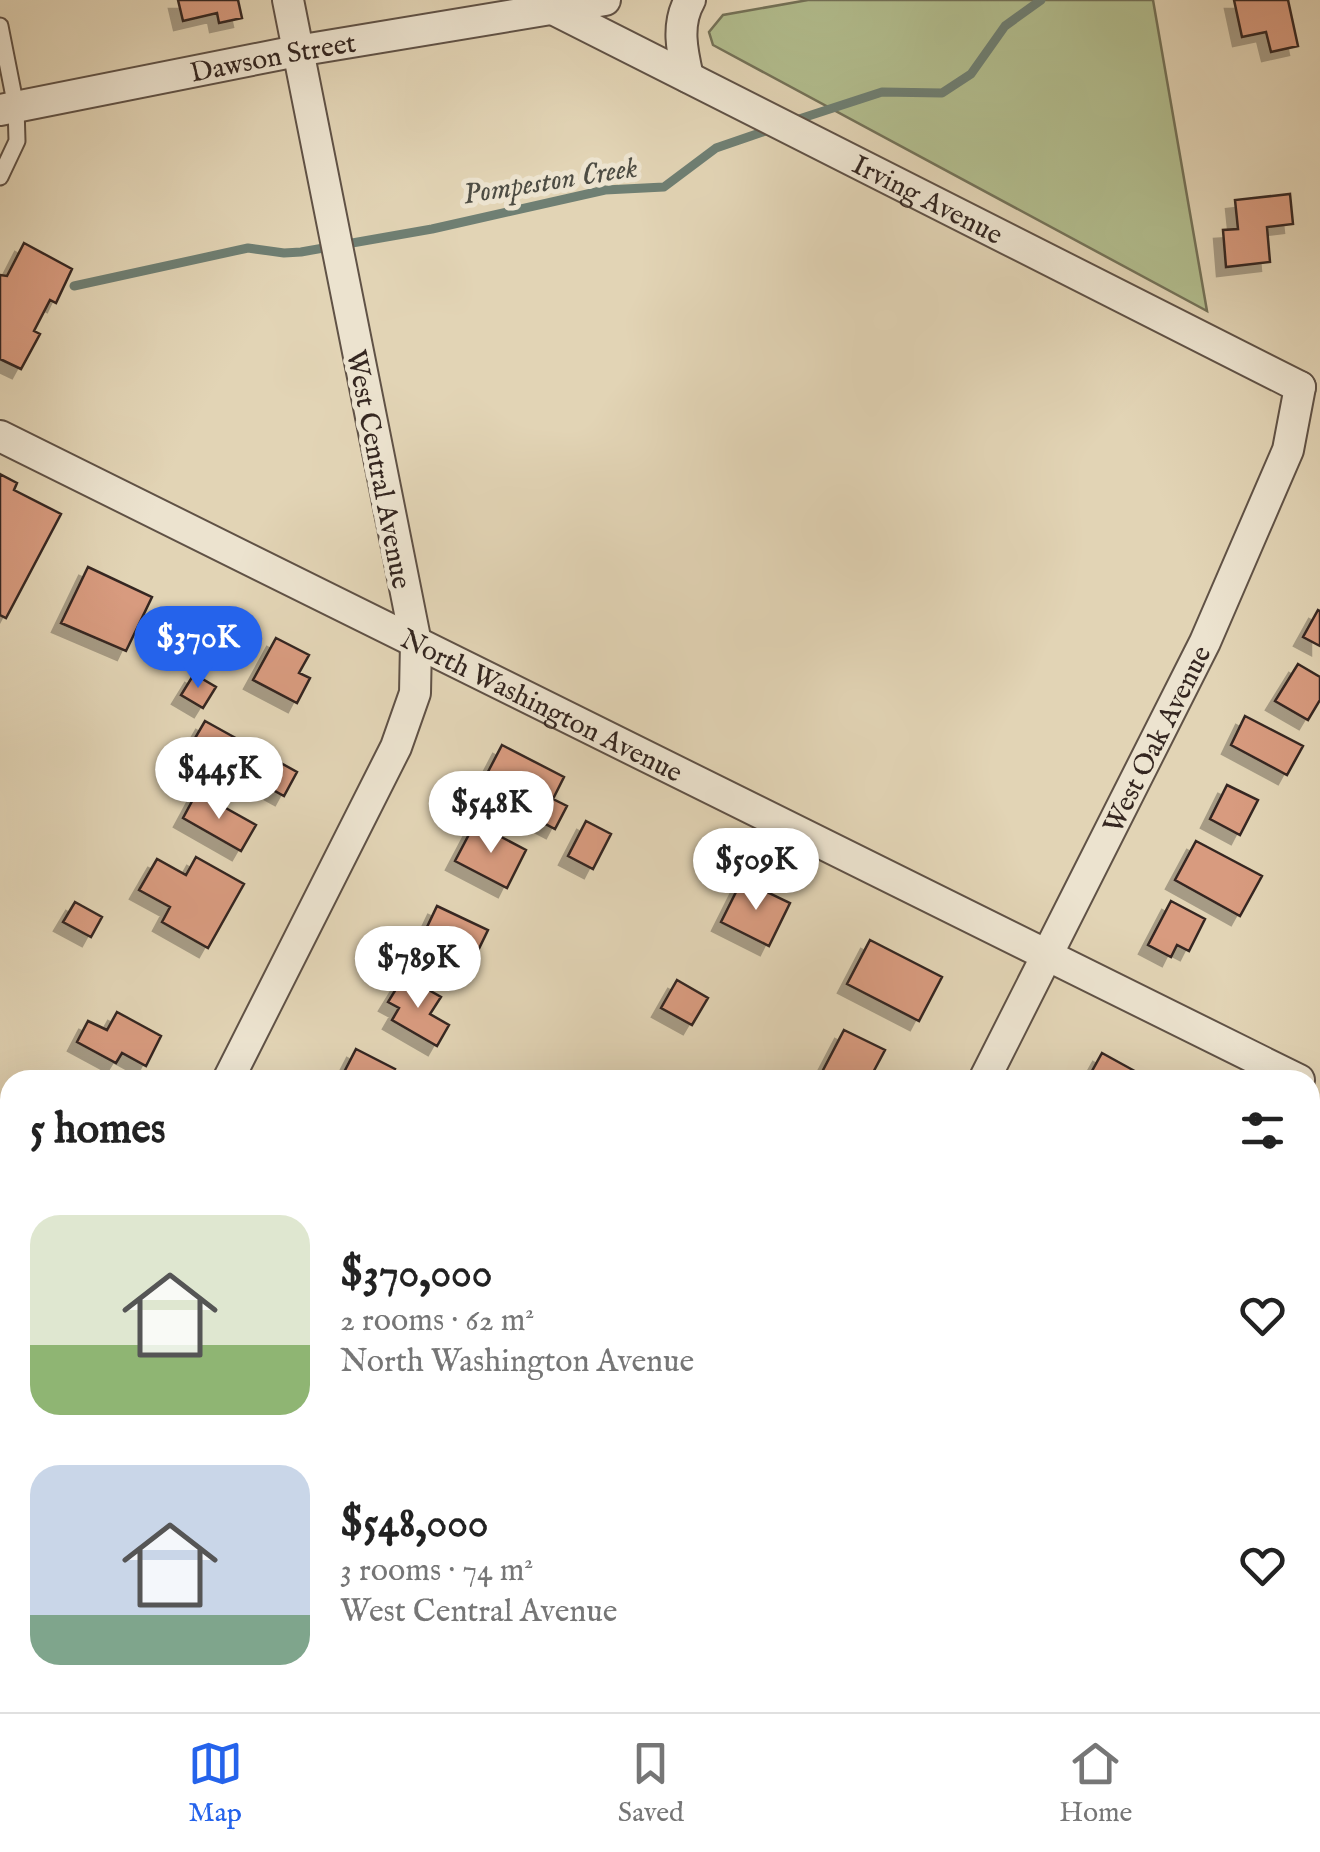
<!DOCTYPE html>
<html lang="en">
<head>
<meta charset="utf-8">
<style>
  :root { --surface:#fff; --page:#f6f6f6; --text:#222; --muted:#767676; --line:#e0e0e0; --accent:#2563eb }
  body { margin:0; font-family:"IM FELL English",serif; background:var(--page); color:var(--text); height:100vh; display:flex; flex-direction:column; font-size:38px; white-space:nowrap }
  * { box-sizing:border-box; margin:0 }
  p { font-size:32px; color:var(--muted) }
  .icon { flex:none; width:55px; height:55px; fill:none; stroke:currentColor; stroke-width:2; stroke-linecap:round; stroke-linejoin:round }
  .map { position:relative; flex:1; overflow:hidden }
  .drawer { position:absolute; left:0px; top:1070px; width:1320px; height:642px; display:flex; flex-direction:column; background:var(--surface); border-radius:30px 30px 0 0; box-shadow:0 10px 40px #0002 }
  .drawer>* { flex:none }
  .price { position:absolute; translate:-50% -85px; padding:0 22px; border-radius:35px; background:#fff; color:#222; font-size:32px; line-height:65px; filter:drop-shadow(0 2px 5px #0008) }
  .price::after { content:''; position:absolute; left:50%; top:60px; width:30px; height:22px; margin-left:-15px; background:inherit; clip-path:polygon(0 0,100% 0,50% 100%) }
  .price.active { background:var(--accent); color:#fff }
  ul { padding:0; list-style:none }
  li { display:flex; align-items:center; gap:30px; height:250px; padding:0 30px }
  li span { display:grid; place-items:center; flex:none; width:280px; height:200px; border-radius:30px; color:#555 }
  li>.icon { margin-inline-start:auto }
  span .icon { width:120px; height:120px; fill:#fffc; stroke-width:1 }
  li b { font-size:42px }
  h2 { display:flex; justify-content:space-between; align-items:center; height:120px; padding:0 30px; font-size:42px }
  .menu { display:flex; justify-content:space-around; align-items:center; height:140px; border-top:2px solid var(--line); background:var(--surface); font-size:28px; color:var(--muted) }
  .menu a { display:grid; justify-items:center; gap:5px }
  .menu .active { color:var(--accent) }
  .map>svg:first-child { display:block }
  .green { fill:#b2bd8e; stroke:#747258; stroke-width:2.5 }
  .lines { fill:none; stroke-linecap:round; stroke-linejoin:round }
  .stream { stroke:#6f7f73; stroke-width:9 }
  .building { fill:#d89b7f; stroke:#352721; stroke-width:2.5; filter:url(#shadow) }
  .lane-casing { stroke:#605246; stroke-width:19 }
  .street-casing { stroke:#605246; stroke-width:34 }
  .lane { stroke:#ece3cf; stroke-width:15 }
  .street { stroke:#ece3cf; stroke-width:30 }
  .labels { text-anchor:middle; stroke-width:10; stroke-linejoin:round; paint-order:stroke }
  .street-label { font-size:28px; fill:#352721; stroke:#ece3cf }
  .water-label { font-size:30px; font-style:italic; fill:#4d4c43; stroke:#ece3cf }
</style>
</head>
<body>
<div class="map">
<svg width="1320" height="1712" viewBox="0 0 1320 1712">
  <defs>
    <filter id="shadow"><feDropShadow dx="-9" dy="9" stdDeviation="0" flood-color="#0004"/></filter>
  </defs>
  <rect width="100%" height="100%" fill="#e2d4b5"/>
  <filter id="stains"><feTurbulence type="fractalNoise" baseFrequency=".002" numOctaves="4"/><feColorMatrix values="0 0 0 0 .2 0 0 0 0 .09 0 0 0 0 .02 0 0 0 .5 -.17"/></filter>
  <radialGradient id="worn" r=".72"><stop offset=".6" stop-color="#630" stop-opacity="0"/><stop offset="1" stop-color="#630" stop-opacity=".3"/></radialGradient>
  <path class="green" d="M808,0H1153L1207,311L713,45L709,32L723,15Z"/>
  <g class="lines">
    <path class="stream" d="M793,121L882,92L942,93L971,74L1005,26L1041,0
      M74,286L248,248L284,253L301,252L432,229L605,190L664,187L716,148L774,128"/>
  </g>
  <path class="building" d="M178,0H238L242,18L219,23L217,13L183,21Z
    M1234,0H1288L1298,46L1271,52L1266,32L1242,37Z
    M1290,194L1293,224L1267,227L1270,262L1226,267L1223,230L1238,229L1235,200Z
    M24,243L72,269L56,303L50,300L34,331L40,334L21,369L0,359V275L7,276Z
    M0,474L17,483L14,490L61,514L6,618L0,615Z
    M88,567L152,597L126,651L61,623Z
    M1318,610L1320,611V646L1303,637Z
    M276,638L309,655L299,673L310,678L297,703L253,680Z
    M1298,664L1320,677V700L1308,720L1275,701Z
    M194,674L216,687L203,708L181,695Z
    M1245,716L1303,746L1287,775L1231,745Z
    M205,721L297,772L284,796L191,745Z
    M502,745L564,777L553,799L567,806L555,829L479,789Z
    M1227,785L1258,800L1240,835L1210,819Z
    M197,792L256,825L241,851L183,818Z
    M586,821L611,834L593,869L568,856Z
    M475,823L526,850L507,888L455,861Z
    M1196,841L1262,876L1240,916L1175,880Z
    M196,857L244,884L208,948L162,922L170,907L139,890L157,859L186,875Z
    M742,880L790,903L769,946L721,922Z
    M1171,901L1205,919L1189,951L1177,945L1171,957L1148,945Z
    M75,902L102,917L91,937L63,922Z
    M437,906L488,930L469,969L418,946Z
    M870,940L942,977L919,1021L847,984Z
    M404,976L441,997L430,1014L449,1025L437,1046L392,1020L399,1008L388,1002Z
    M677,980L708,998L692,1025L661,1008Z
    M117,1012L161,1036L146,1066L122,1053L116,1063L77,1042L88,1021L107,1030Z
    M844,1030L885,1050L869,1080H833L821,1074Z
    M356,1049L395,1069L389,1080H340Z
    M1102,1053L1151,1080H1087Z
    M1320,1606V1635L1310,1629Z
    M1310,1681L1320,1686V1690L1308,1712H1235L1229,1709L1218,1712L1201,1702H1310Z
    M25,1702H47L66,1712H20Z
    M532,1702H585L580,1712H550Z
    M769,1702H865L868,1704L863,1712H798L789,1707L786,1712H770L765,1709Z"/>
  <g class="lines">
    <g class="lane-casing">
      <path id="lane" d="M0,26L16,107L17,141L0,177"/>
    </g>
    <g class="street-casing">
      <g id="street">
        <path id="s1" d="M555,10L1300,387"/>
        <path d="M688,77C682,51 676,24 690,0"/>
        <path id="s2" d="M0,110L297,51L605,0"/>
        <path id="s3" d="M0,436L1299,1080"/>
        <path d="M228,1080L396,747L415,693L416,643L288,0"/>
        <path id="s4" d="M984,1080L1205,642L1288,450L1300,387"/>
        <path d="M0,1180L10,1185"/>
        <path d="M0,1534L10,1514"/>
        <path d="M1032,1702L1053,1712"/>
        <path d="M664,1712L669,1702"/>
      </g>
    </g>
    <use href="#lane" class="lane"/>
    <use href="#street" class="street"/>
  </g>
  <g class="labels">
    <g class="street-label">
      <text dy="10" stroke="none"><textPath href="#s2" startOffset="278">Dawson Street</textPath></text>
      <text dy="10" stroke="none"><textPath href="#s1" startOffset="418">Irving Avenue</textPath></text>
      <text transform="translate(380 469) rotate(79)" y="10">West Central Avenue</text>
      <text dy="10" stroke="none"><textPath href="#s3" startOffset="605">North Washington Avenue</textPath></text>
      <text dy="10" stroke="none"><textPath href="#s4" startOffset="382">West Oak Avenue</textPath></text>
    </g>
    <g class="water-label">
      <text transform="translate(550 180) rotate(-9)" y="10">Pompeston Creek</text>
    </g>
  </g>
  <rect width="100%" height="100%" filter="url(#stains)"/>
  <rect width="100%" height="100%" fill="url(#worn)"/>
</svg>
<b class="price active" style="left:198px;top:691px">$370K</b>
<b class="price" style="left:219px;top:822px">$445K</b>
<b class="price" style="left:491px;top:856px">$548K</b>
<b class="price" style="left:756px;top:913px">$509K</b>
<b class="price" style="left:418px;top:1011px">$789K</b>
<section class="drawer">
<h2>5 homes<svg class="icon" aria-label="filters" viewBox="0 0 24 24"><path d="M4 7h16M4 17h16"/><circle cx="9" cy="7" r="2"/><circle cx="15" cy="17" r="2"/></svg></h2>
<ul>
<li><span style="background:linear-gradient(#dfe7d0 65%,#8fb573 0)"><svg class="icon" aria-label="home" viewBox="0 0 24 24"><path d="M3 11l9-7 9 7M6 9v11h12V9"/></svg></span><div><b>$370,000</b><p>2 rooms · 62 m²</p><p>North Washington Avenue</p></div><svg class="icon" aria-label="heart" viewBox="0 0 24 24"><path d="M12 20l-8-8c-3-5 5-10 8-4 3-6 11-1 8 4z"/></svg></li>
<li><span style="background:linear-gradient(#c9d6e8 75%,#7fa58c 0)"><svg class="icon" aria-label="home" viewBox="0 0 24 24"><path d="M3 11l9-7 9 7M6 9v11h12V9"/></svg></span><div><b>$548,000</b><p>3 rooms · 74 m²</p><p>West Central Avenue</p></div><svg class="icon" aria-label="heart" viewBox="0 0 24 24"><path d="M12 20l-8-8c-3-5 5-10 8-4 3-6 11-1 8 4z"/></svg></li>
</ul>
</section>
</div>
<nav class="menu">
<a class="active"><svg class="icon" aria-label="map" viewBox="0 0 24 24"><path d="M3 6l6-2 6 2 6-2v14l-6 2-6-2-6 2zM9 4v14M15 6v14"/></svg>Map</a>
<a><svg class="icon" aria-label="saved" viewBox="0 0 24 24"><path d="M7 4h10v16l-5-4-5 4z"/></svg>Saved</a>
<a><svg class="icon" aria-label="home" viewBox="0 0 24 24"><path d="M3 11l9-7 9 7M6 9v11h12V9"/></svg>Home</a>
</nav>
</body>
</html>
